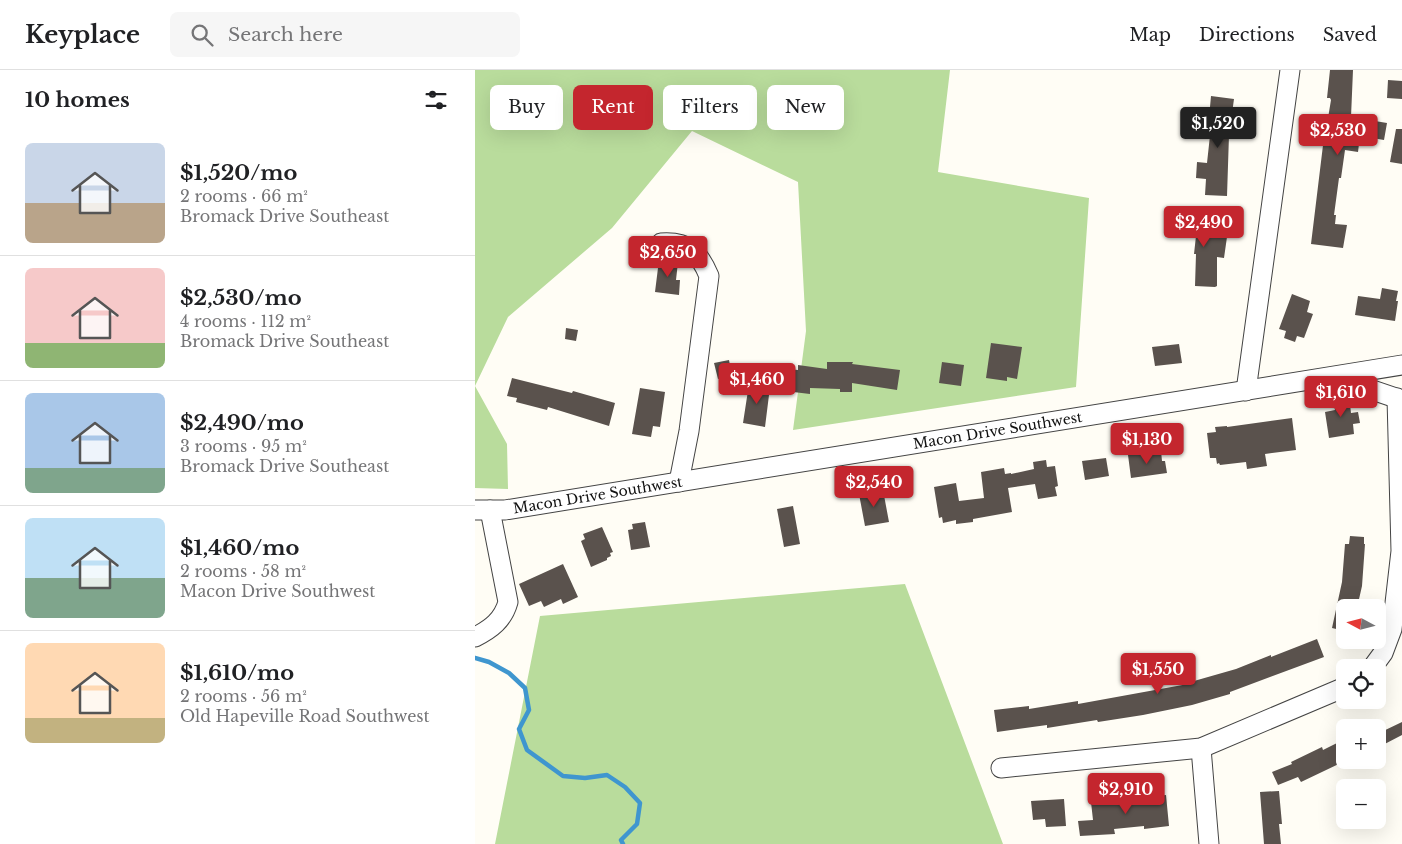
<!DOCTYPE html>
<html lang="en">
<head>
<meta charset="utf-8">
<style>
  :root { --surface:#fff; --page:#f6f6f6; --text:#202124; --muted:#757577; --line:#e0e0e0; --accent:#c4262e }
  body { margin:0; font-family:"Libre Baskerville",serif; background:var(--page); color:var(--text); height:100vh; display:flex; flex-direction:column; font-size:19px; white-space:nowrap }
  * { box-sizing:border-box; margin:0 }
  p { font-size:16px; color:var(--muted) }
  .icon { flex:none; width:28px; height:28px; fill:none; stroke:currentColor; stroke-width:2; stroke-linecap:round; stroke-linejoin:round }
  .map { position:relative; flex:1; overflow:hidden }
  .details { display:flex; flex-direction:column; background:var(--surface); width:475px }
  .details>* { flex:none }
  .top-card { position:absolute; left:15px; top:15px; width:475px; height:45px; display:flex; gap:10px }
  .needle { width:32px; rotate:277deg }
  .fabs { position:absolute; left:861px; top:529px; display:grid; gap:10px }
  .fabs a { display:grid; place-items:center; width:50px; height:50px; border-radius:8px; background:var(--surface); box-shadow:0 5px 20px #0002; font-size:25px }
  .price { position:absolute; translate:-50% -42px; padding:0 11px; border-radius:5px; background:var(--accent); color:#fff; font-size:16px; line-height:32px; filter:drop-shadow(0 1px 2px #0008) }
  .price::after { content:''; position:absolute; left:50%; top:30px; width:15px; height:11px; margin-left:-8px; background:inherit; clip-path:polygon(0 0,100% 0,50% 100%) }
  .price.on { background:#222; color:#fff }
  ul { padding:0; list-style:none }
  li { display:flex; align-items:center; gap:15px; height:125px; padding:0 25px }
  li+li { border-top:1px solid var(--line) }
  li span { display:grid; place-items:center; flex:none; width:140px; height:100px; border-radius:8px; color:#555 }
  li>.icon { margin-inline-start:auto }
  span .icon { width:60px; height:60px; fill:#fffc; stroke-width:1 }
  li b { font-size:21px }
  h2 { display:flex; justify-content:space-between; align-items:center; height:60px; padding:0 25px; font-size:21px }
  .tag { padding:0 18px; border-radius:8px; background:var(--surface); box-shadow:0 5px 20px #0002; font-size:18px; line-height:45px }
  .tag.on { background:var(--accent); color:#fff }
  header { display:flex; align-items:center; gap:30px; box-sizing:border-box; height:70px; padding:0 25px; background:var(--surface); border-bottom:1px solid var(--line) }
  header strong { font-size:24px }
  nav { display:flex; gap:28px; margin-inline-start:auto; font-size:18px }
  .search { width:350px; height:45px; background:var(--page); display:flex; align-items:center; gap:12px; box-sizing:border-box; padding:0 18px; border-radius:8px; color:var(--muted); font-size:19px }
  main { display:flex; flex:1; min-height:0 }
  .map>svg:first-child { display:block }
  .forest { fill:#b9dc9c }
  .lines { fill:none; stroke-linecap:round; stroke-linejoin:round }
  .stream { stroke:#3f96cf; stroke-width:4.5 }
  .building { fill:#5a524d }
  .minor-casing { stroke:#444; stroke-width:21 }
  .minor { stroke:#fff; stroke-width:19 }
  .labels { text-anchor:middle; stroke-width:5; stroke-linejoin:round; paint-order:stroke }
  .street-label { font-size:14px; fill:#111; stroke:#fff }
</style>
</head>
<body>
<header>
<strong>Keyplace</strong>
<div class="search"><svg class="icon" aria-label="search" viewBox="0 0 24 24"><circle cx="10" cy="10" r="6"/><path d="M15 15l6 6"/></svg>Search here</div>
<nav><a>Map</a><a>Directions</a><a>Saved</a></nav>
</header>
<main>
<section class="details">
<h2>10 homes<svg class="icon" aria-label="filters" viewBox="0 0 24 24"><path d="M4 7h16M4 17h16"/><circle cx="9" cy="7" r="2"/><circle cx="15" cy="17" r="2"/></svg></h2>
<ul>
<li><span style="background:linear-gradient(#c9d6e8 60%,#b9a48a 0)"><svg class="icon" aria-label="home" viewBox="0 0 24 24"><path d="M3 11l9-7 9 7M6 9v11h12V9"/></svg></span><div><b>$1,520/mo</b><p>2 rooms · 66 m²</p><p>Bromack Drive Southeast</p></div></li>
<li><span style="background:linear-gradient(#f6c9c9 75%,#8fb573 0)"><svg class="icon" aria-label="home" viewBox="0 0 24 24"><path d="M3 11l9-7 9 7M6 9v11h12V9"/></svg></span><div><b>$2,530/mo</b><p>4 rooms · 112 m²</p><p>Bromack Drive Southeast</p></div></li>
<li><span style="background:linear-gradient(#a9c7e8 75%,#7fa58c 0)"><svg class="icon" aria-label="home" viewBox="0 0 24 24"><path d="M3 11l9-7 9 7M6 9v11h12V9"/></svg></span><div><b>$2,490/mo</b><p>3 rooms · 95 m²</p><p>Bromack Drive Southeast</p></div></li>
<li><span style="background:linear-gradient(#bfe0f5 60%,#7fa58c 0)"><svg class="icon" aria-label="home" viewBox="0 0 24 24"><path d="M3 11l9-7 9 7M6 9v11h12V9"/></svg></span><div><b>$1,460/mo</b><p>2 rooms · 58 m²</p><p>Macon Drive Southwest</p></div></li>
<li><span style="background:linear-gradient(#ffd9b3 75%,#c2b280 0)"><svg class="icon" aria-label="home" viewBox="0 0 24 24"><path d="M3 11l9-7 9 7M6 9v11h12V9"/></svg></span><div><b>$1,610/mo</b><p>2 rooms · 56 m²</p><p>Old Hapeville Road Southwest</p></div></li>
</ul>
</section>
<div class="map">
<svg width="927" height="774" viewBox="0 0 927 774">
  <rect width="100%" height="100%" fill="#fffdf5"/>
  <path class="forest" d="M0,0H475L463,102L614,128L601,317L318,360L331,261L323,112L217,61L137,158L33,247L0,316L32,374L33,419L0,418Z
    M430,514L528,774H20L65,546Z"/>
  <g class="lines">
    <path class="stream" d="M0,588L14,592L34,603L50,618L54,640L44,659L52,680L88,706L110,708L132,705L150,717L165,733L162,754L146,770L148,774"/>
  </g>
  <path class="building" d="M855,0H878L876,47L912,53L909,70L885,66L883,82L870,80L866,108H864L859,145H861L860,154L872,155L868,178L836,174L849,67L846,66L848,54H852L856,30L855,28H852Z
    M913,10L927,11V29L912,28Z
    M736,26L759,29L754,65L752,126L730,125L731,109L721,108L722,92L732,93L738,38L735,37Z
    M921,59H927V94L915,92Z
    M706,142L736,147L734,165L752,167L749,188L742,187V216L740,217L720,216L721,184H719L721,166L703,164Z
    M184,190L203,192L201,210H205L204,225L180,222Z
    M907,218L923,221L921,231H923L920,251L880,245L883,226L905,229Z
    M817,224L835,231L832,242L838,244L829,268L822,266L820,272L809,268L811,261L804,259Z
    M91,258L103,260L101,271L90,269Z
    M516,273L547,277L542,309L532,307V311L511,308Z
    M704,274L707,293L680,296L677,277Z
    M254,290L257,305L243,309L239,293Z
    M352,292H378L377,294L425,300L422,320L377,313V322H365V319L335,318V324L310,321L313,299L323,300V295L352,299Z
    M467,292L489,295L486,316L464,313Z
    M37,308L97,323L98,321L140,333L134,356L73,337L72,340L41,332L42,328L32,326Z
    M274,314L295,317L290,357L268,353Z
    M165,318L190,322L185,357L178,356L176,367L157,364Z
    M874,326L876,343L883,342L885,353L878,354L879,364L854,368L850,342L860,340L858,328Z
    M817,348L821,380L790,384L792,396L772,399L771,392L745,395L744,393L742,394L741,388H735L732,363L741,362L740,357L752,356V357Z
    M686,381L687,391H690L692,403L656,408L653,385Z
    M631,388L634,406L610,410L607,391Z
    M571,390L572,397L580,396L583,416L580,417L582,426L563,429L560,414L533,418L537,442L498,449V452L481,454V450L468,453L467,447L464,448L459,417L481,413L484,431L509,428L506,402L529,398L530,404L536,403V404L559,399L558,392Z
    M408,420L414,452L390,456L384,424Z
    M318,436L325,474L309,477L302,439Z
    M170,452L175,477L156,480L153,460L158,459L157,454Z
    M127,457L138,482L135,483L136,486L132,488V490L116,497L106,471L110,469L108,464Z
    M875,466L889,467V474H890L887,516L882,538H870V561L857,558L867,512L870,474H874Z
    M88,494L103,527L88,534L86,529L69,537L66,531L54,536L44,514Z
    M842,569L849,587L755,622V624L717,635L668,645L623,652L622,650L572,658V655L522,662L519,640L554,636V639L603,631V634L713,614L712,613L761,599L796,585V587Z
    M927,652V665L902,678V664Z
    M870,669V691L826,712L823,707L803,715L797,702L817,694L816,692L847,677L848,680Z
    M804,721L807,754H804L806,774H789L785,722Z
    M691,725L694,756L669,759V756L639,759L640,764L605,766L603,751L618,750L616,732Z
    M589,729L591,756L571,757L570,749L558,750L556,731Z"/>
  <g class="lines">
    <g class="minor-casing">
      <g id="minor">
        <path d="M186,173C213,171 224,182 234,206L214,361L204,412"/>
        <path d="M862,308L927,330"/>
        <path d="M771,321L815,0"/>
        <path id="s1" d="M0,440H30L927,295"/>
        <path d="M0,567C16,559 28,550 33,532L15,440"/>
        <path d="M897,598L908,583L917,559L926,481L922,328"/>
        <path d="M726,678L734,774"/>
        <path d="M526,698L726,678L870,617"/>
      </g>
    </g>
    <use href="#minor" class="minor"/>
  </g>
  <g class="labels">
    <g class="street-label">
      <text dy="5" stroke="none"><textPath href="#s1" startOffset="529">Macon Drive Southwest</textPath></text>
      <text dy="5" stroke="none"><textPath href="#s1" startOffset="124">Macon Drive Southwest</textPath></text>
    </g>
  </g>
</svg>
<div class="fabs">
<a><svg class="needle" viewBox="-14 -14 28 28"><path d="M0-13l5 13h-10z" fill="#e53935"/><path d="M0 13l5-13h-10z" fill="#757577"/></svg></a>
<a><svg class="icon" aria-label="locate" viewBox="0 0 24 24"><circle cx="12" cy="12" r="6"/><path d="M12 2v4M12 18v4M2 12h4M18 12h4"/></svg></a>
<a>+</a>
<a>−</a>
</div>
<b class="price on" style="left:743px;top:79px">$1,520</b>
<b class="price" style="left:863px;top:86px">$2,530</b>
<b class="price" style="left:729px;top:178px">$2,490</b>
<b class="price" style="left:193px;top:208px">$2,650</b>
<b class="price" style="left:282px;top:335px">$1,460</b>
<b class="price" style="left:866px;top:348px">$1,610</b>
<b class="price" style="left:672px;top:395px">$1,130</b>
<b class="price" style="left:399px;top:438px">$2,540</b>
<b class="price" style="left:683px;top:625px">$1,550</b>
<b class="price" style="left:651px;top:745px">$2,910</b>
<div class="top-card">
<a class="tag">Buy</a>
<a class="tag on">Rent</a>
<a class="tag">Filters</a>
<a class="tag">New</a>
</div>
</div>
</main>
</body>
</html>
